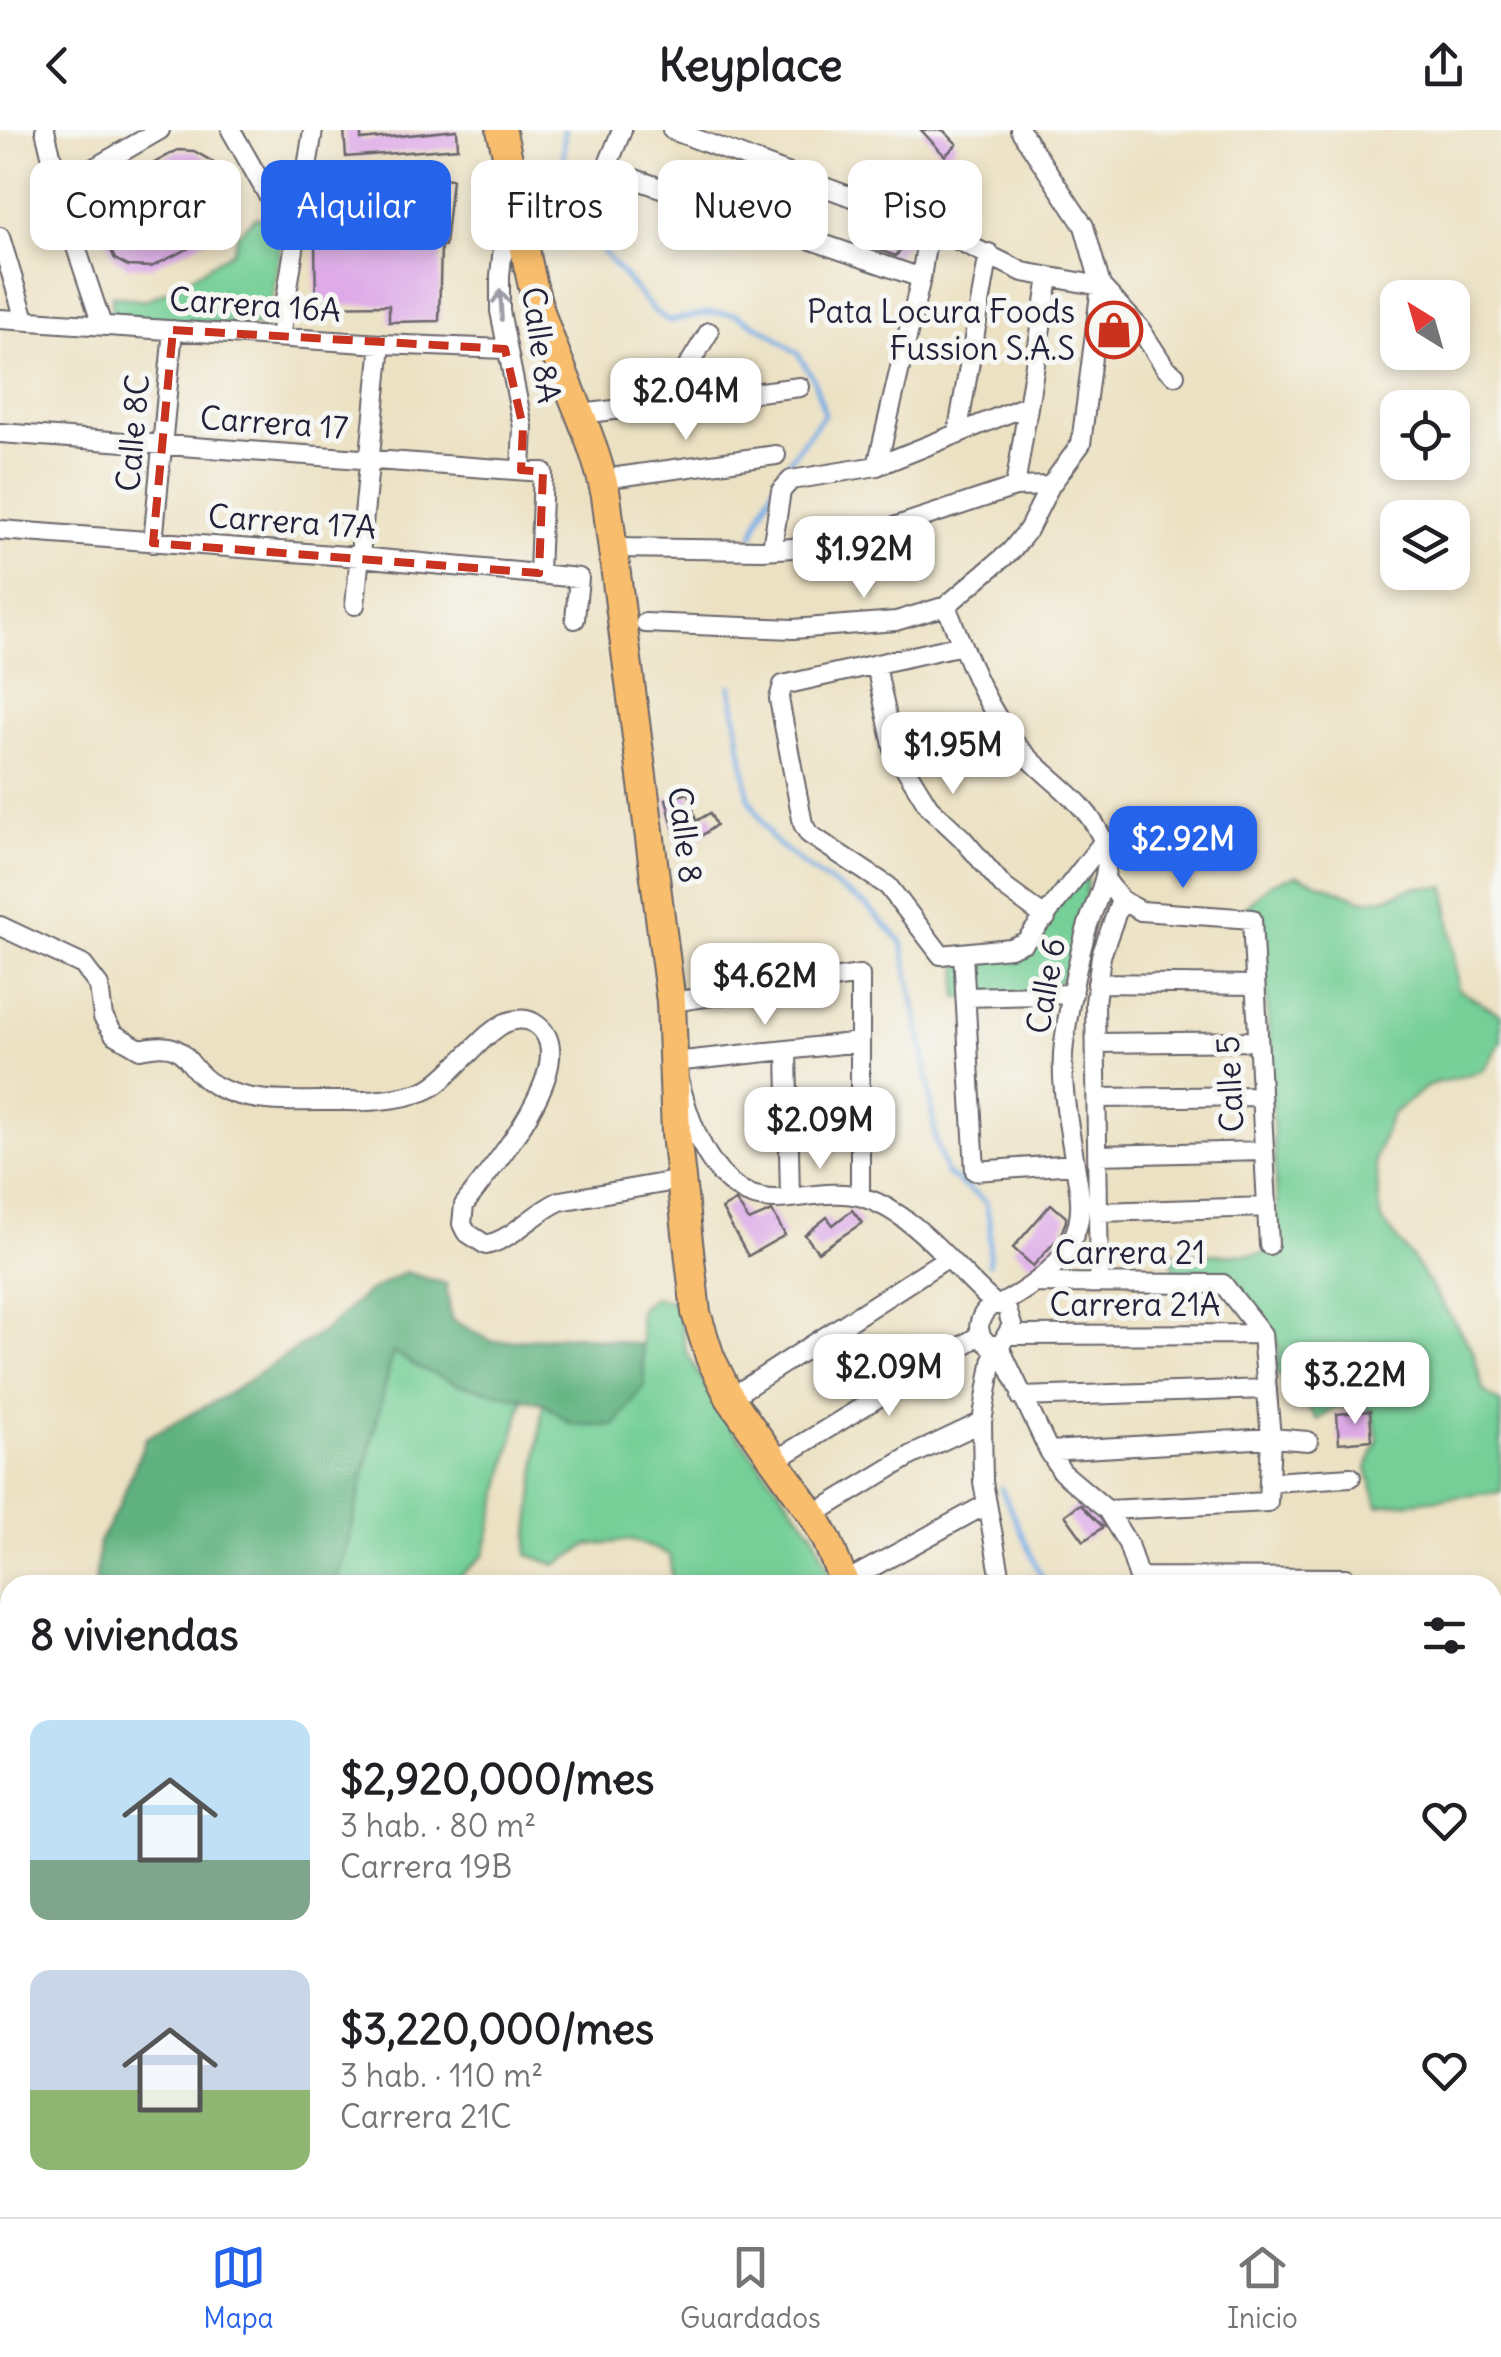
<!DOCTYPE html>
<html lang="es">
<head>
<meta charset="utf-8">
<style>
  :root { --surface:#fff; --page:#f2f2f2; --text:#202124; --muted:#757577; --line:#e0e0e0; --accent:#2563eb }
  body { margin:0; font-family:Delius,sans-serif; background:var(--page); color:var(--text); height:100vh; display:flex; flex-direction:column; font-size:38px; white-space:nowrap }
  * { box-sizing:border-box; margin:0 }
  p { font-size:32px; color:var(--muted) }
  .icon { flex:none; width:55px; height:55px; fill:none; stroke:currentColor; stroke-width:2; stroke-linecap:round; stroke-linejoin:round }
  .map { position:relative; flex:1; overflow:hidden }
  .sheet { position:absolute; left:0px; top:1445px; width:1502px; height:642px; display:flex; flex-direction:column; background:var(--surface); border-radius:30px 30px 0 0; box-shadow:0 5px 15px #0003 }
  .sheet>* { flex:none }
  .top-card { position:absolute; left:30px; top:30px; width:1000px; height:90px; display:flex; gap:20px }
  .needle { width:65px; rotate:323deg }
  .fabs { position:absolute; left:1380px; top:150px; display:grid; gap:20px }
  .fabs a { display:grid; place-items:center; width:90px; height:90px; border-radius:20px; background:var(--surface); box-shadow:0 5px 15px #0003; font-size:50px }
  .price { position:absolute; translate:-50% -85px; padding:0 22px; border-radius:20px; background:#fff; color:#222; font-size:32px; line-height:65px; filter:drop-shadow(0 2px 5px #0008) }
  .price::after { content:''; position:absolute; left:50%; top:60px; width:30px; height:22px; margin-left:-15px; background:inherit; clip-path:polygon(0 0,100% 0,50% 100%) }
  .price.current { background:var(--accent); color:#fff }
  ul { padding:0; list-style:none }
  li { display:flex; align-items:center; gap:30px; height:250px; padding:0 30px }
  li span { display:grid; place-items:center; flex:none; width:280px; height:200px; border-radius:20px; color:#555 }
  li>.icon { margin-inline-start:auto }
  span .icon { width:120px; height:120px; fill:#fffc; stroke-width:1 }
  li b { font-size:42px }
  h2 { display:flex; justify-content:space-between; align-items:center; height:120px; padding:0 30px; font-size:42px }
  .chip { padding:0 35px; border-radius:20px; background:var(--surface); box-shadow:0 5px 15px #0003; font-size:35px; line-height:90px }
  .chip.current { background:var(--accent); color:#fff }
  header { display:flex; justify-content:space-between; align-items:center; height:130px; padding:0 30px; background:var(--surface); font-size:45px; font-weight:800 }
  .dock { display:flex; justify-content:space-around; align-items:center; height:140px; border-top:2px solid var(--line); background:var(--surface); font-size:28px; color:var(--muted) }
  .dock a { display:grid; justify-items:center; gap:5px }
  .dock .current { color:var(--accent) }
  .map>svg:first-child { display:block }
  .green { fill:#74cf96; stroke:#4b7868; stroke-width:2.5 }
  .forest { fill:#5fb27f; stroke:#406a5d; stroke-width:2.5 }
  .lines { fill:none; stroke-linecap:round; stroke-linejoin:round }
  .stream { stroke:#75ace4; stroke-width:5 }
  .building { fill:#deabe8 }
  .street-casing { stroke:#69656a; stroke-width:22 }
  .primary-casing { stroke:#69656a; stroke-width:32 }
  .street { stroke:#fff; stroke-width:18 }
  .primary { stroke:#f9be6d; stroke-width:28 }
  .oneway { stroke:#9c9ca7 }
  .marked { fill:none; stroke:#c8321e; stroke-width:8; stroke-dasharray:20 12; stroke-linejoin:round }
  .labels { text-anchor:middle; stroke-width:10; stroke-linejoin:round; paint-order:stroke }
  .street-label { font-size:32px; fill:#22223b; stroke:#f6f6f2 }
  .poi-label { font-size:32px; fill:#22223b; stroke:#f6f6f2; text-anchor:end }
</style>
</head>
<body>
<header><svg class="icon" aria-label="back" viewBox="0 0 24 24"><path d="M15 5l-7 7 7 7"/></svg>Keyplace<svg class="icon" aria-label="share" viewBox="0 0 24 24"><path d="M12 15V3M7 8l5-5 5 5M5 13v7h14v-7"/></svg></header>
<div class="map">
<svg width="1501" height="2087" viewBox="0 0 1501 2087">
  <rect width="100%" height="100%" fill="#f6f6f2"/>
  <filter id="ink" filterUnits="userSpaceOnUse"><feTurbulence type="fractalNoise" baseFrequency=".01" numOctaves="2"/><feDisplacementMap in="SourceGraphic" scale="20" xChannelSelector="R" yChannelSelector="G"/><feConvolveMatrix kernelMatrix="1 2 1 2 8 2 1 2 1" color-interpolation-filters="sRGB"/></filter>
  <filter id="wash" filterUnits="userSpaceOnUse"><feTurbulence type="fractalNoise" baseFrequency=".0048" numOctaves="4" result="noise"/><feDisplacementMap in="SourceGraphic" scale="40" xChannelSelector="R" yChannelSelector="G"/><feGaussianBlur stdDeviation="2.25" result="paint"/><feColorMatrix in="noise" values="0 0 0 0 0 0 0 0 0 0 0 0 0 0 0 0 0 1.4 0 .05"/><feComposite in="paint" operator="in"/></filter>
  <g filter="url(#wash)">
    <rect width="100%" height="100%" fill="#ece1c2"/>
    <path class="green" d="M255,87L274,91L282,108L268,196L112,187V165L144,171L173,158L233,121L237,105Z
      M1088,740L1082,820L1049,865L957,868L959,830L1016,822Z
      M1297,745L1364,770L1385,768L1415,757H1446L1458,859L1501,885V912L1483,941L1429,955L1391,985L1375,1029L1381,1089L1415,1132L1473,1221L1483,1260L1501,1274V1362L1378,1376L1367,1338L1378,1310L1372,1280L1336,1277L1318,1290L1276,1242L1279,1218L1266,1190L1226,1149L1206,1142L1175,1141L1170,1123L1253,1125L1279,1121L1263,789L1245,777L1271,753Z
      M653,1167L677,1173L686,1221L720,1283L813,1402L835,1455H672L670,1425L633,1410L588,1415L556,1435L527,1424L543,1273L572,1294L645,1255L639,1180Z
      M393,1221C434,1248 476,1258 523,1269L484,1425L450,1455H335L347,1417Z"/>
    <path class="forest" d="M405,1142L446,1154L451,1189L493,1212L576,1205L641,1215L645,1255L614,1296L572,1294L543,1273L458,1254L419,1238L393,1222L347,1417L335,1455H95L99,1412L119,1376L146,1308L226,1265L325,1200L366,1163Z
      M1492,1528L1501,1535V1801L1492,1797Z"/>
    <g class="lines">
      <path class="stream" d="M564,0L563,43L593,81L603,122L653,180L669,191L708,183L735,184L770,203L798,224L813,248L825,284C791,326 771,353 753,405
        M731,556L749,668L772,709L809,739L866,775L902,812L926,935L936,1012L946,1043L986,1072L990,1096L989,1134
        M1001,1358L1045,1455
        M1492,1965L1501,1966"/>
    </g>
    <g id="blocks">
      <path class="building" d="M344,0H361V10L457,0L458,18L346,27Z
        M921,0H943L957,14L945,26Z
        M178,20L194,21L213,32L231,66L233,85L219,103L151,137L128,136L115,129L97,90V75L108,58Z
        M346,38L452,49L445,116H441L439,191L389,192V175L316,176L315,113H334L331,46L347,45Z
        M893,96L912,103L896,126L876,119Z
        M689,663L696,691L710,683L716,695L701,706L677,712L666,669Z
        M736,1071L749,1091L772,1081L785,1105L748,1126L722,1079Z
        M1051,1074L1066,1087V1091L1060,1106L1033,1136L1013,1118Z
        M852,1080L862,1093L818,1122L805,1105L827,1087L833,1095Z
        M1370,1281L1372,1310L1339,1313L1337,1284Z
        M1080,1374L1103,1397L1084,1411L1065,1385Z"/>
    </g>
  </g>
  <g filter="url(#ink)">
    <use href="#blocks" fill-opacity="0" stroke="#69656a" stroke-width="2.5"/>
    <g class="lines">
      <g class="street-casing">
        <path id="street" d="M45,0L66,87L102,195
          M231,0L294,111
          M622,0L606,39L921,148
          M672,0L929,96L1023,142L1101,156L1139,197L1165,237L1175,245
          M59,58L160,0
          M508,68L500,146V181L523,297L521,340
          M0,107L25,189
          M0,189L381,214L505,219
          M280,207L313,0
          M664,275L709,202
          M581,284L800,257
          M0,303L543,342L539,443
          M957,305L989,123
          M877,336L921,148L929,96
          M603,349L776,325
          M1015,357L1049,148
          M0,400L360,427L579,448L575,489
          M153,413L173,200
          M614,418L763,420L839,415L1015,357L1050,356
          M772,419L781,361L791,350L877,336L1026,276
          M355,475L381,214
          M946,476C966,524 982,570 1014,612C1043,648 1087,668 1104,713C1114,743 1094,772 1086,801C1076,837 1069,876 1064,913C1059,952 1069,995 1075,1034C1078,1055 1083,1073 1078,1094C1068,1132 1034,1156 1001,1174
          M645,493L793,499L896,491L946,476L1011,421L1028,400L1050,356L1081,314L1101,156L1084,96L1020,0
          M962,515L783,555L779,569L803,694L809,704L888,756L941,825L1010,818L1025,812L1103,712
          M876,536L894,620L929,677L962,708L1004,757L1046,788
          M1105,749L1121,770L1141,781L1252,789L1269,1115
          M0,796L83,835L99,856L103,887L114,904L140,919C192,907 181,936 214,955C252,977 306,970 349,971C371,972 402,969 424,961C439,955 453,938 465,927C478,915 489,901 505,893C514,889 526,888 534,893C589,927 487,1043 464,1075L462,1094L466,1102L486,1115C515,1108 533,1083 560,1071L681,1050
          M963,823L975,1041L1075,1034
          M1097,853L1255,855
          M967,867L1073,864
          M671,872L860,845V1066
          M860,912L674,932C688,985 708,1070 777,1069C803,1068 836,1059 862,1067C917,1084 952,1137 994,1173
          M1096,913L1258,911
          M787,920L790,1068
          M1098,968L1261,966
          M1098,1025L1264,1021
          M1098,1082L1267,1077
          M1099,1151L1095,873L1101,826L1121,770
          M1036,1153L1223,1154L1262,1204L1271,1308L1268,1372L1107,1380
          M994,1173L1006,1177L1012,1195L1002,1213L991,1216C972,1204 978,1185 994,1173Z
          M1009,1205L1262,1204
          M995,1216L982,1292L983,1352L1002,1455
          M999,1216L1049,1321L1062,1342L1107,1380L1128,1414L1141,1455
          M1021,1267L1267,1259
          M730,1268L947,1128
          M1049,1321L1271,1308L1308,1311
          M773,1332L980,1205
          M1271,1352L1351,1347
          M813,1385L912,1325L982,1292
          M1139,1447L1346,1448
          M845,1452L987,1374
          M1492,1846L1501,1849
          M950,2078L957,2087
          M1272,2078L1278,2087
          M851,2087L864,2078
          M973,2087L985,2078
          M1090,2087L1102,2078
          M1219,2087L1232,2078"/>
      </g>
      <g class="primary-casing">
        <path id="primary" d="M501,0C517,58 521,118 538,175C558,240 592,299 606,366L671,872L676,1004L696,1183L710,1227L730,1268L813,1385L827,1410L845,1455
          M730,2087L739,2078"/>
      </g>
      <use href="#street" class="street"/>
      <use href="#primary" class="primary"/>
    </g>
    <defs><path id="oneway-shaft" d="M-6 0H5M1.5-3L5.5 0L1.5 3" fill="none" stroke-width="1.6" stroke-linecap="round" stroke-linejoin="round" transform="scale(2.5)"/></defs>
    <use class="oneway" href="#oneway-shaft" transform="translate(501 175) rotate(-93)"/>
  </g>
  <path class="marked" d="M173,200L505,219L523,297L521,340L543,342L539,443L153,413Z"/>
  <defs>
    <g id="shop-ring" transform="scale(2.875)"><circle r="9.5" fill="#f6f6f2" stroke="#c8321e" stroke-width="1.5"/><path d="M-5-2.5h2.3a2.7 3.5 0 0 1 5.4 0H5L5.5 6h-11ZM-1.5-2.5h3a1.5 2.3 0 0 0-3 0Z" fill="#c8321e"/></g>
  </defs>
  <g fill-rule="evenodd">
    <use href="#shop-ring" x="1114" y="200"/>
  </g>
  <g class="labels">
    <g class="street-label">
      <text transform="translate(255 175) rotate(4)" y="11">Carrera 16A</text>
      <text transform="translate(541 215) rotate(82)" y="11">Calle 8A</text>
      <text transform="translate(274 293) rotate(4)" y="11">Carrera 17</text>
      <text transform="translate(133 303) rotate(-85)" y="11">Calle 8C</text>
      <text transform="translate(292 392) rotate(4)" y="11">Carrera 17A</text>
      <text transform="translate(685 705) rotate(83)" y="11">Calle 8</text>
      <text transform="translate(1046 856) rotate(-80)" y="11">Calle 6</text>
      <text transform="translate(1230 954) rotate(-93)" y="11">Calle 5</text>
      <text x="1130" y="1134">Carrera 21</text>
      <text x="1135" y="1186">Carrera 21A</text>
    </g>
    <g class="poi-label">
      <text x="1075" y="193">Pata Locura Foods<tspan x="1075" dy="37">Fussion S.A.S</tspan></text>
    </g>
  </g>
</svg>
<div class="fabs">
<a><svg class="needle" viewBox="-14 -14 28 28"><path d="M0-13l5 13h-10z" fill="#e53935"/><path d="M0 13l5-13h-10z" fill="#757577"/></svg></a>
<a><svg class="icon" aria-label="locate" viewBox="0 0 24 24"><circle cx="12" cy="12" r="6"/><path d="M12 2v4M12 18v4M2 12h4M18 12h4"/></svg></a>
<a><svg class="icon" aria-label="layers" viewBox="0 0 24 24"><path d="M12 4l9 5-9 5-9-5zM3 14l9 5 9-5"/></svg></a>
</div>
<b class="price" style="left:686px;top:313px">$2.04M</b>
<b class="price" style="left:864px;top:471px">$1.92M</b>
<b class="price" style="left:953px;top:667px">$1.95M</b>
<b class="price current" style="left:1183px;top:761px">$2.92M</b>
<b class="price" style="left:765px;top:898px">$4.62M</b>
<b class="price" style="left:820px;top:1042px">$2.09M</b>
<b class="price" style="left:889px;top:1289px">$2.09M</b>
<b class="price" style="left:1355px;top:1297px">$3.22M</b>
<div class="top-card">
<a class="chip">Comprar</a>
<a class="chip current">Alquilar</a>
<a class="chip">Filtros</a>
<a class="chip">Nuevo</a>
<a class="chip">Piso</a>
</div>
<section class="sheet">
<h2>8 viviendas<svg class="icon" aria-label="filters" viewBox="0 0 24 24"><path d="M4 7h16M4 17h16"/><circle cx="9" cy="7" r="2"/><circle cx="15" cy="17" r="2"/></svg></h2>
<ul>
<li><span style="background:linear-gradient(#bfe0f5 70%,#7fa58c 0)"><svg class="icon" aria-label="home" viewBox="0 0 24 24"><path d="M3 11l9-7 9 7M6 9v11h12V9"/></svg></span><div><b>$2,920,000/mes</b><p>3 hab. · 80 m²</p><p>Carrera 19B</p></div><svg class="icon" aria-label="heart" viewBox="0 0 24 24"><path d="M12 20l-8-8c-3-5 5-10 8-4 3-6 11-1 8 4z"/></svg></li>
<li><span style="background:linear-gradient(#c9d6e8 60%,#8fb573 0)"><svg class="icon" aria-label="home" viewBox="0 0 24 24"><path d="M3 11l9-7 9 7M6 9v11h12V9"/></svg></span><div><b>$3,220,000/mes</b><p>3 hab. · 110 m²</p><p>Carrera 21C</p></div><svg class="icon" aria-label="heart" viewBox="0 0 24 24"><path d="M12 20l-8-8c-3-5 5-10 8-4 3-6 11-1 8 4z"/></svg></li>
</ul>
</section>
</div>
<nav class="dock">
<a class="current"><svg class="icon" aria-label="map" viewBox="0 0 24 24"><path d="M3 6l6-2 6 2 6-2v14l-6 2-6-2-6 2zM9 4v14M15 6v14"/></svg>Mapa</a>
<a><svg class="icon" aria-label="saved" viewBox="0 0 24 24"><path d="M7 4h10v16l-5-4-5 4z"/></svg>Guardados</a>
<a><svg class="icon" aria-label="home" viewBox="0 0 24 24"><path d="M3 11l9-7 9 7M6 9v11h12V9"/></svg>Inicio</a>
</nav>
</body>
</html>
